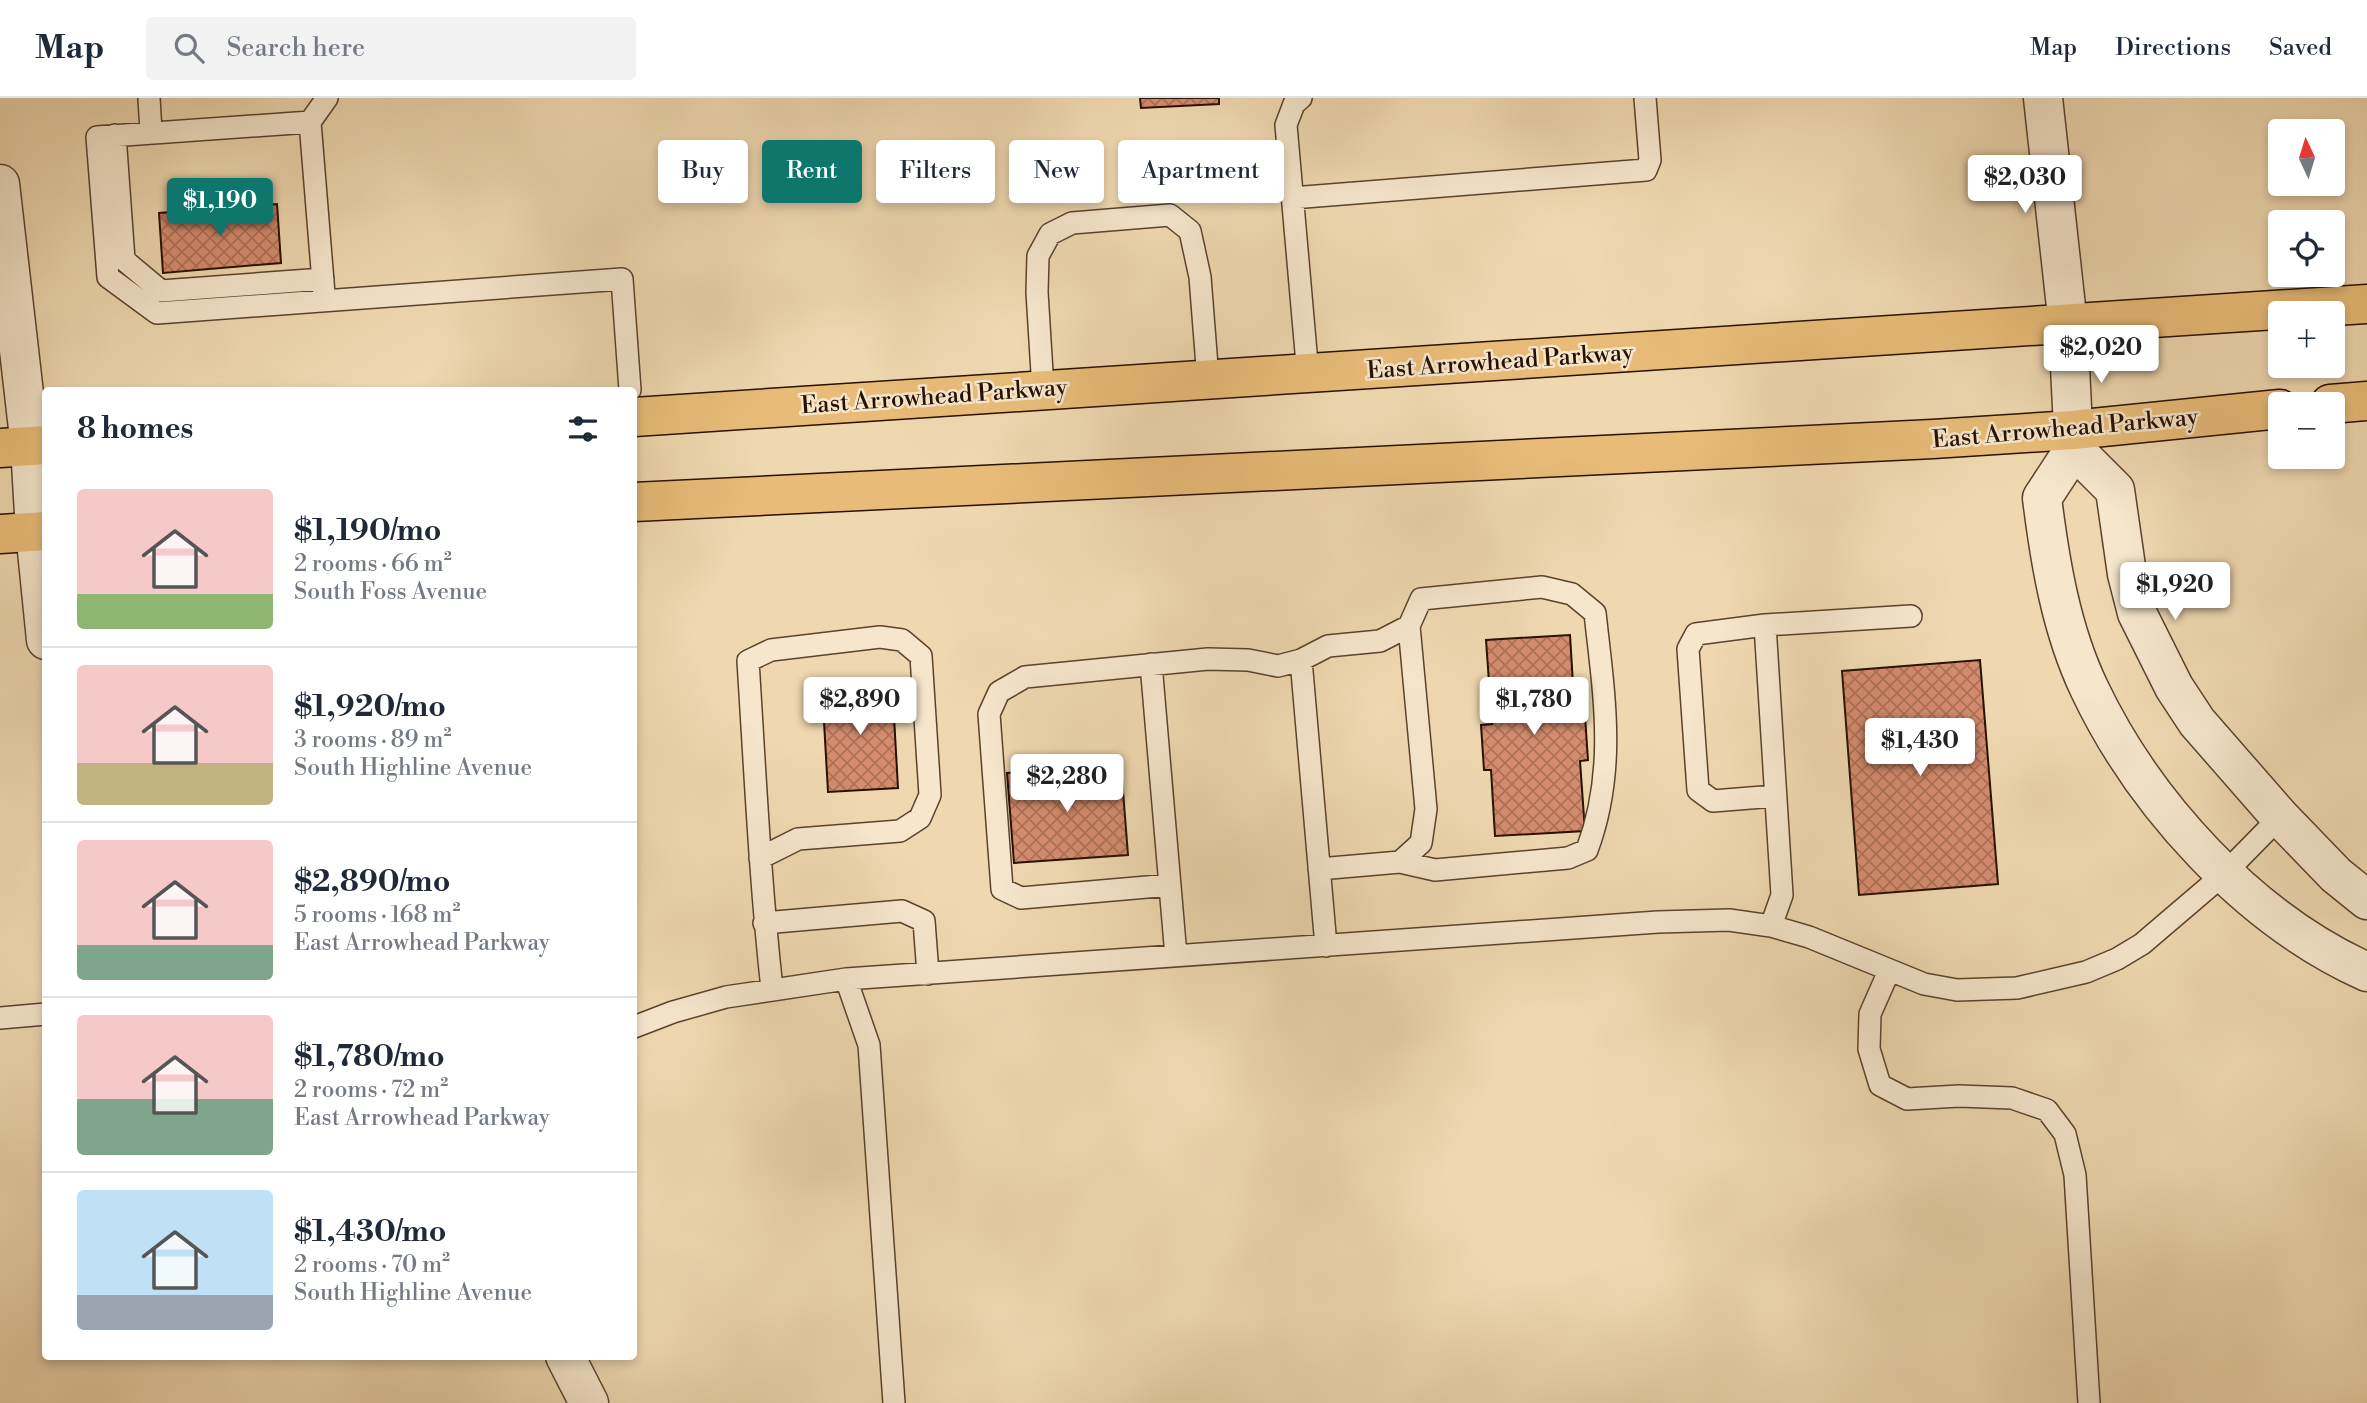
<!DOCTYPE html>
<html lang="en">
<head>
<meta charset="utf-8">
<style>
  :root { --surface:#fff; --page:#f2f2f3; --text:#1f2937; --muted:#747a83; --line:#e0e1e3; --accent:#0f766e }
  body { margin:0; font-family:"Libre Bodoni",serif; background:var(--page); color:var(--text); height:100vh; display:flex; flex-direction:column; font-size:26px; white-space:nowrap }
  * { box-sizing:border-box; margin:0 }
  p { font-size:23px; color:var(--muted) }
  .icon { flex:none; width:38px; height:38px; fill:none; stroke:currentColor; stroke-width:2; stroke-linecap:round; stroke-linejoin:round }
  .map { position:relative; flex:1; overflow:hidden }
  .sheet { position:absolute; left:42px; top:289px; width:595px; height:973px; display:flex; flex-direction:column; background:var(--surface); border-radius:7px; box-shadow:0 4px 10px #0003 }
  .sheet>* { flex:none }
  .hud { position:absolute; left:658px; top:42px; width:665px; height:63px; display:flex; gap:14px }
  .needle { width:46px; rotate:356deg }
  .buttons { position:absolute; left:2268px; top:21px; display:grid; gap:14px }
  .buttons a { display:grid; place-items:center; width:77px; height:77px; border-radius:7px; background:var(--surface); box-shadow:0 4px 10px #0003; font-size:35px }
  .price { position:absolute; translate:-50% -60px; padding:0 16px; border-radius:7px; background:#fff; color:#222; font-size:23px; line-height:46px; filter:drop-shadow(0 2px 4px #0008) }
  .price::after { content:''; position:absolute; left:50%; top:42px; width:21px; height:16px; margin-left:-10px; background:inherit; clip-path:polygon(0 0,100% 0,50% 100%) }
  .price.active { background:var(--accent); color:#fff }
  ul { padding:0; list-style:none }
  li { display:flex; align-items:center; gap:21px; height:175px; padding:0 35px }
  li+li { border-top:2px solid var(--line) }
  li span { display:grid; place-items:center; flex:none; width:196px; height:140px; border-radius:7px; color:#555 }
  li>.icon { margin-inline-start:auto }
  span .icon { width:84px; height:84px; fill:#fffc; stroke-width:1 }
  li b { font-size:30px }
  h2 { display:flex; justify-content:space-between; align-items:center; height:84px; padding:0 35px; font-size:30px }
  .chip { padding:0 24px; border-radius:7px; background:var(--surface); box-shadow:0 4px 10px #0003; font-size:24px; line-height:63px }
  .chip.active { background:var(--accent); color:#fff }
  header { display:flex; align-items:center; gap:42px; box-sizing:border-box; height:98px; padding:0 35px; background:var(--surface); border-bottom:2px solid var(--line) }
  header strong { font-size:33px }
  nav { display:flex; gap:38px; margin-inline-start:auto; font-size:24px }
  .search { width:490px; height:63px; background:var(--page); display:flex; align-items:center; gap:18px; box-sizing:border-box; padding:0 24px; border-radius:7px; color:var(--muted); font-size:26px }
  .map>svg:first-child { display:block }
  .building { fill:url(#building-cross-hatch); stroke:#281001; stroke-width:2 }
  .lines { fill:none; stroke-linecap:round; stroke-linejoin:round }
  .service-casing { stroke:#5a422d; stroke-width:24 }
  .tertiary-casing { stroke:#5a422d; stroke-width:41 }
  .primary-casing { stroke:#281001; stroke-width:41 }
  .service { stroke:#f5e6cc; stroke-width:21 }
  .tertiary { stroke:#f5e6cc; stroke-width:38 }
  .primary { stroke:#e8bc78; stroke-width:38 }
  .labels { text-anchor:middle; stroke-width:5; stroke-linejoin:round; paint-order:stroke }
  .street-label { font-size:24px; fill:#281001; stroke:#f5e6cc }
</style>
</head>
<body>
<header>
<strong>Map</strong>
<div class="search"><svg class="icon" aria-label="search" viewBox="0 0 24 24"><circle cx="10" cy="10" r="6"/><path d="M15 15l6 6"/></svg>Search here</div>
<nav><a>Map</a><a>Directions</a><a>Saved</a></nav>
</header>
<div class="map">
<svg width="2367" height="1305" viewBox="0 0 2367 1305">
  <defs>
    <pattern id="building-cross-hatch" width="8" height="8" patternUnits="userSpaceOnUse" patternTransform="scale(1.75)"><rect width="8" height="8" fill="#d58c6e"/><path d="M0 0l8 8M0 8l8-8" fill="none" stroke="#ad7158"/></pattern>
  </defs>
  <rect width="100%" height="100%" fill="#efd8b0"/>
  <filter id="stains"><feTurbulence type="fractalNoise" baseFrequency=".00286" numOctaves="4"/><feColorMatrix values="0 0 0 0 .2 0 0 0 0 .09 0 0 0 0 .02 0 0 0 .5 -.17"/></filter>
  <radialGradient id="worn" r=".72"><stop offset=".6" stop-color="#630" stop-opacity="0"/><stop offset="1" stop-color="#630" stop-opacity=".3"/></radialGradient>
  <path class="building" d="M1140,0H1219V6L1141,10Z
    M277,106L281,165L163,175L159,115Z
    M1570,537L1575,619L1585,618L1588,662L1580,663L1585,733L1495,738L1491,672H1484L1481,627L1492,626L1486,542Z
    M1980,562L1998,786L1859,797L1842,573Z
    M892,583L898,690L828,694L822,588Z
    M1121,667L1128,757L1014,765L1007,675Z"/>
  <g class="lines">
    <g class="service-casing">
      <path id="service" d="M149,0L151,34
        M1301,0L1294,6L1286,27L1308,277
        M310,24L97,39L108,179L157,215L622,181L630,292
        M115,37L124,162L161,193L323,181
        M1292,100L1646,72L1650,62L1645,0
        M324,196L310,24L327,0
        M1043,291L1037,194L1038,158L1050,136L1072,125L1170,117L1190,133L1200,179L1208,281
        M1765,527L1782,797L1771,828
        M1301,562L1326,848
        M1151,566L1176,858
        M1775,698L1713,703L1698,692L1688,551L1696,536L1765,527L1911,518
        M760,760L798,741L900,733L920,720L930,697L921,558L902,542L880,539L771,552L748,563C755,673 760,782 772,891
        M1319,771L1400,764L1421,745L1426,711L1409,528L1421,501L1542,489L1572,496L1595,515C1604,597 1617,672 1587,752L1568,760L1435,772L1400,764
        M1170,787L1021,800L1002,791L989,616L999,594L1025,579L1208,561L1248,562L1278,568L1301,562L1328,548L1380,543L1409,528
        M764,825L902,813L924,823L928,876
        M1889,873L1870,916L1869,951L1880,987L1907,1001L1959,998L2012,1000L2047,1012L2065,1036L2075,1077L2089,1305
        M846,881L869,947L894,1305
        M0,920L46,916
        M634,929L673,914L726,899L846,881L1658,824L1729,822L1771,828L1809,839L1924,886L1957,892L2017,890L2086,874L2117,861L2142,846L2224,776L2280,719"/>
    </g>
    <g class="tertiary-casing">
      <path id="tertiary" d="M2043,0L2068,227L2074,351L2042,400C2050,464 2061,531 2089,590C2144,706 2249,821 2367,874
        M0,86L30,348L35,433L46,542
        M2074,351L2115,392L2127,476L2137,515L2174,589L2197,624L2280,719L2336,777L2367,802
        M565,1258L589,1305"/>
    </g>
    <g class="primary-casing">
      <path id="primary" d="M2330,306L2367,303
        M634,319L2367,206
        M0,350L46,347
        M634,404L1933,341L2073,332L2280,311
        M0,436L46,433"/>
    </g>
    <use href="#service" class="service"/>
    <use href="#tertiary" class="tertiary"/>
    <use href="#primary" class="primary"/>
  </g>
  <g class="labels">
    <g class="street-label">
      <text transform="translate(1500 263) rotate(-4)" y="8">East Arrowhead Parkway</text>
      <text transform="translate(934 298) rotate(-4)" y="8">East Arrowhead Parkway</text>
      <text transform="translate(2065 330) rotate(-5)" y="8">East Arrowhead Parkway</text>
    </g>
  </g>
  <rect width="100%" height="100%" filter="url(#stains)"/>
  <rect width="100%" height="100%" fill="url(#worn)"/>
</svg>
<div class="buttons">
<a><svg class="needle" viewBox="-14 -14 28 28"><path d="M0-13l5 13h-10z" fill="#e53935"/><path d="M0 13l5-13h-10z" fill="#747a83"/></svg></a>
<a><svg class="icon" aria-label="locate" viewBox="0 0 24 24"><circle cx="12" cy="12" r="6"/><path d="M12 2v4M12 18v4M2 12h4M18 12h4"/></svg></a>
<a>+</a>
<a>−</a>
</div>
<b class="price" style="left:2025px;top:117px">$2,030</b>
<b class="price active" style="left:220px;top:140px">$1,190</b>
<b class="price" style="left:2101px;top:287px">$2,020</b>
<b class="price" style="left:2175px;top:524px">$1,920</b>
<b class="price" style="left:860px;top:639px">$2,890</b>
<b class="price" style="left:1534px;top:639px">$1,780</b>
<b class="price" style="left:1920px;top:680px">$1,430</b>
<b class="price" style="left:1067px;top:716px">$2,280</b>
<div class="hud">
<a class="chip">Buy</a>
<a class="chip active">Rent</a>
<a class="chip">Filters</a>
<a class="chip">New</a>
<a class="chip">Apartment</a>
</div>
<section class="sheet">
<h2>8 homes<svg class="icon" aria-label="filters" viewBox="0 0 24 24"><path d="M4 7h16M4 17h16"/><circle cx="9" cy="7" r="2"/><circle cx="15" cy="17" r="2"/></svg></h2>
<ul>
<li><span style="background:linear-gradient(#f6c9c9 75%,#8fb573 0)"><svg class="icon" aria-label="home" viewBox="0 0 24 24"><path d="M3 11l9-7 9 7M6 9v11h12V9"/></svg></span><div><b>$1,190/mo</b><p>2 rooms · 66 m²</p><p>South Foss Avenue</p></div></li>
<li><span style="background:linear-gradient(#f6c9c9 70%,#c2b280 0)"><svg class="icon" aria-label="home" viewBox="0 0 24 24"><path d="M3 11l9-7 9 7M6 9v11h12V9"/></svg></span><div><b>$1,920/mo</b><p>3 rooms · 89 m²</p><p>South Highline Avenue</p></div></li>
<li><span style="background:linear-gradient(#f6c9c9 75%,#7fa58c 0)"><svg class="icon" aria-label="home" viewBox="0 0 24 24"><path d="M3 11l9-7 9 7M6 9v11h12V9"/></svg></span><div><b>$2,890/mo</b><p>5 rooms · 168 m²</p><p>East Arrowhead Parkway</p></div></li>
<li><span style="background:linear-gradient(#f6c9c9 60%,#7fa58c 0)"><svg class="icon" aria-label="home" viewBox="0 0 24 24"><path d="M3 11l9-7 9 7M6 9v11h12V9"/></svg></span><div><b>$1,780/mo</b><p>2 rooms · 72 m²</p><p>East Arrowhead Parkway</p></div></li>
<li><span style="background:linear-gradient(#bfe0f5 75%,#9aa5b1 0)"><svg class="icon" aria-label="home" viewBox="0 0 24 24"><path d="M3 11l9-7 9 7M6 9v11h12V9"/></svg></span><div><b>$1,430/mo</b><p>2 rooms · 70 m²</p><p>South Highline Avenue</p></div></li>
</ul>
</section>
</div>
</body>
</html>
